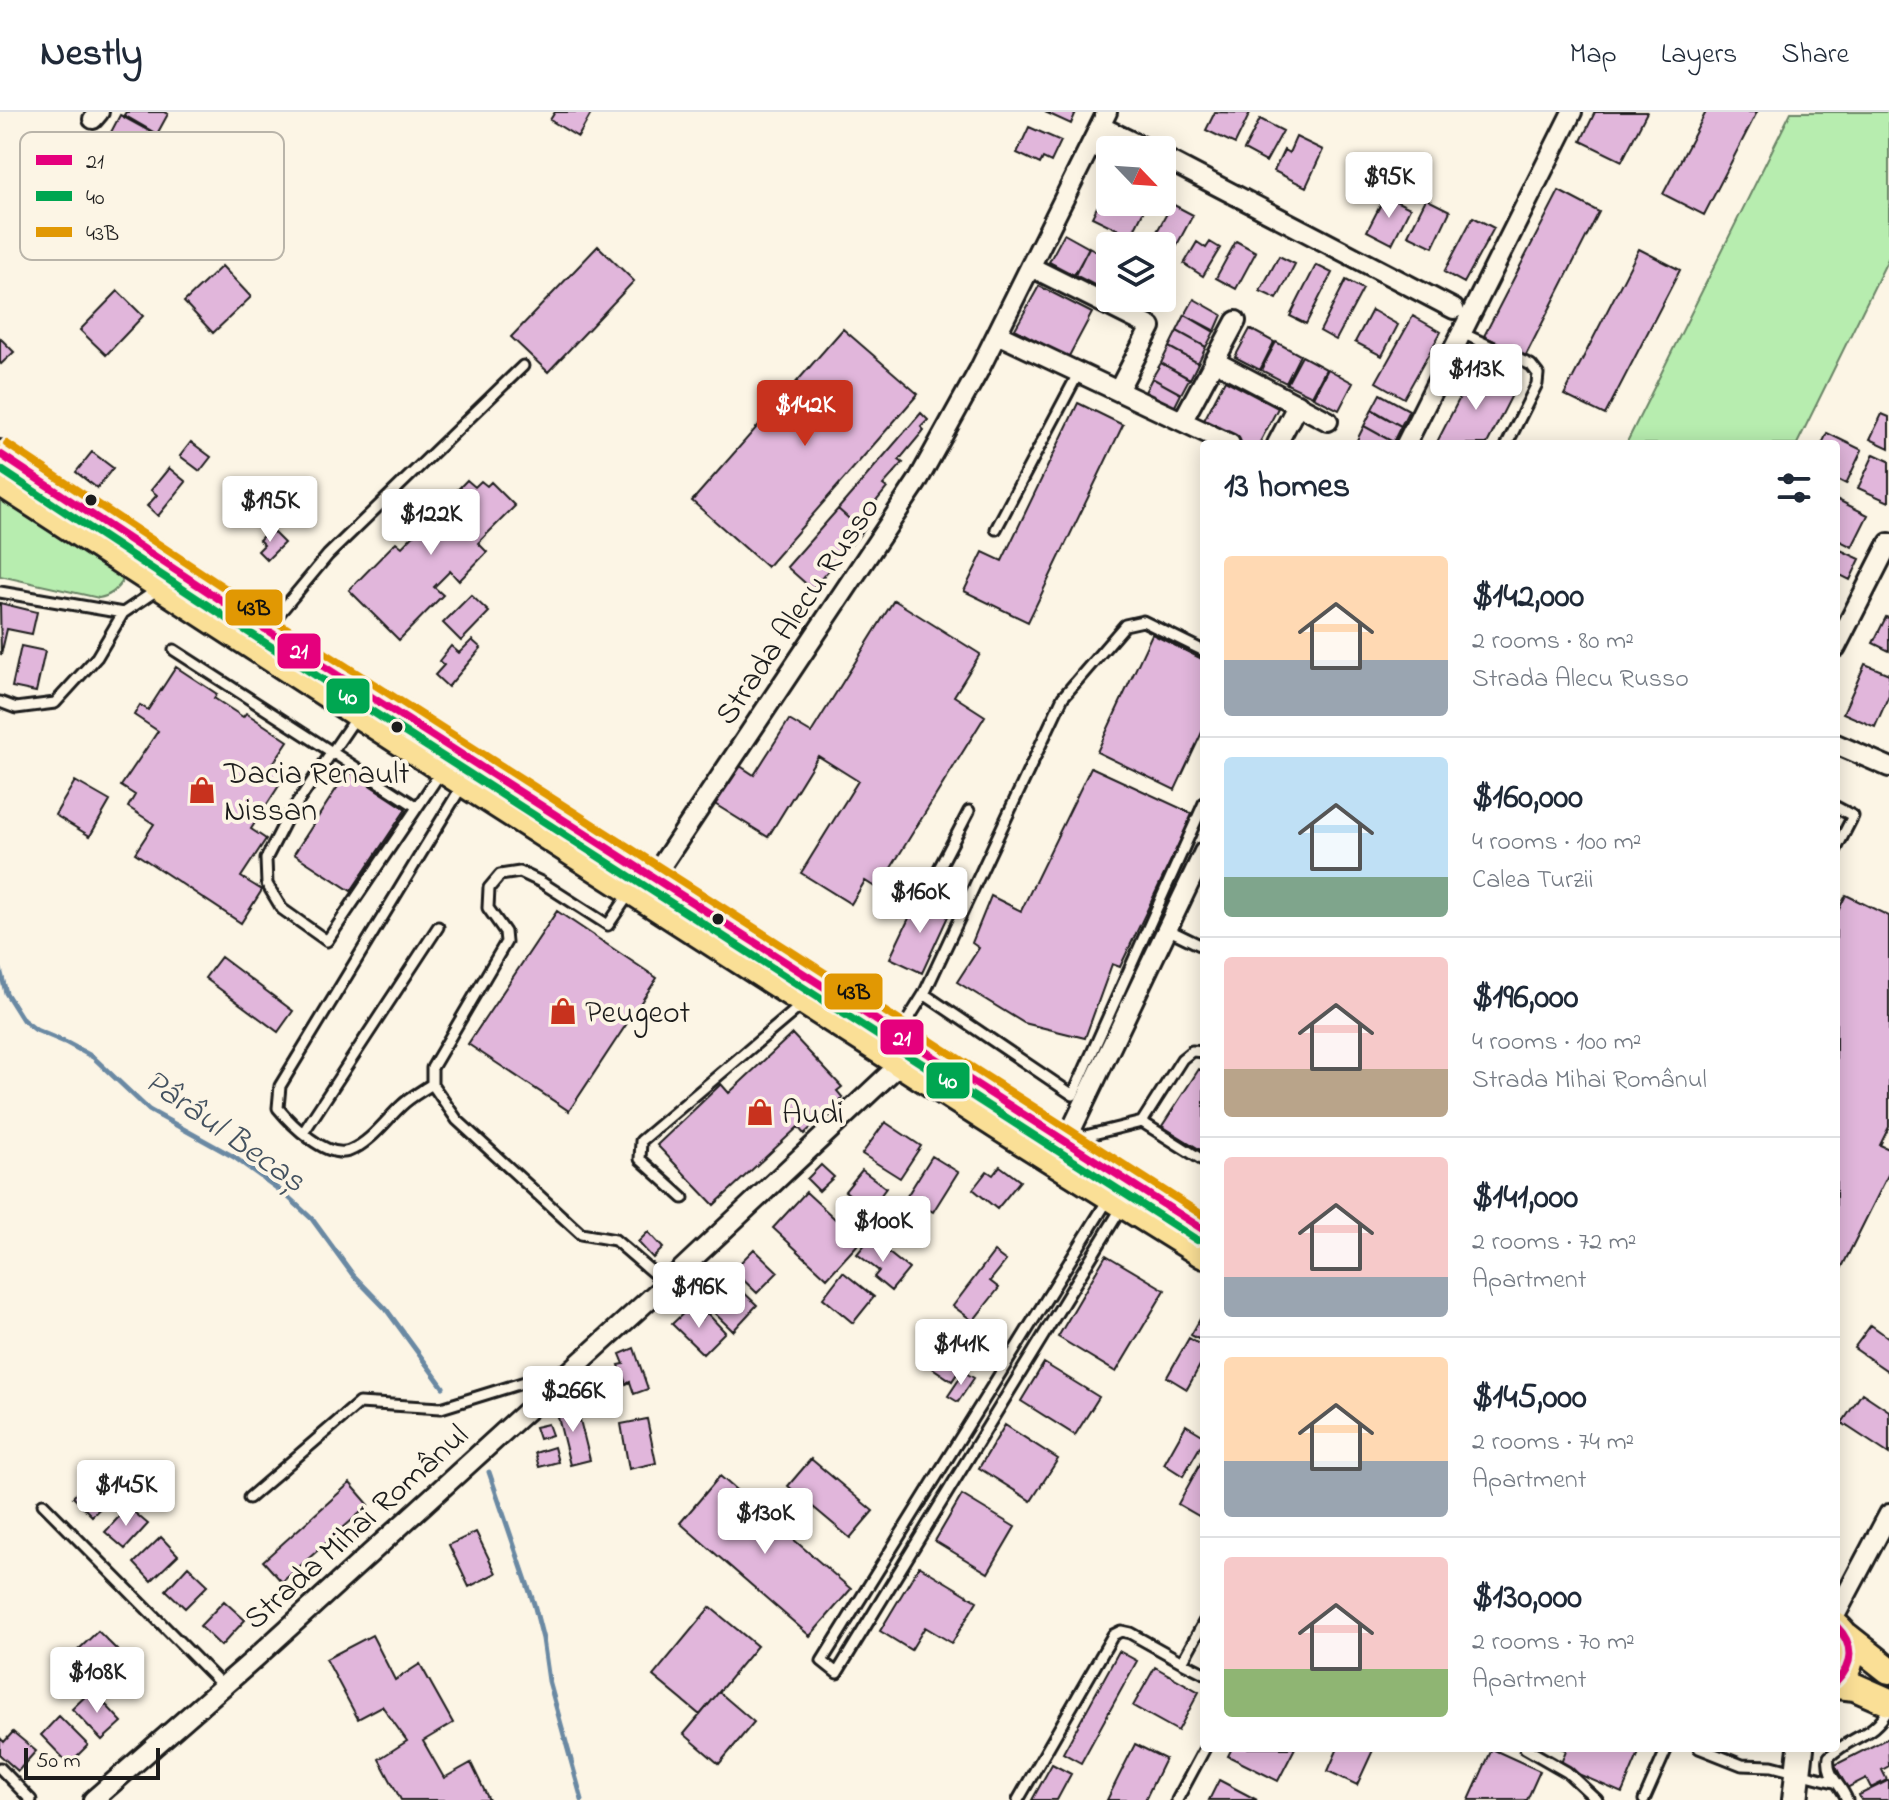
<!DOCTYPE html>
<html lang="en">
<head>
<meta charset="utf-8">
<style>
  :root { --surface:#fff; --page:#f2f2f3; --text:#1f2937; --muted:#747a83; --line:#e0e1e3; --accent:#c8321e }
  body { margin:0; font-family:"Indie Flower",sans-serif; background:var(--page); color:var(--text); height:100vh; display:flex; flex-direction:column; font-size:30px; white-space:nowrap }
  * { box-sizing:border-box; margin:0 }
  p { font-size:26px; color:var(--muted) }
  .icon { flex:none; width:44px; height:44px; fill:none; stroke:currentColor; stroke-width:2; stroke-linecap:round; stroke-linejoin:round }
  .map { position:relative; flex:1; overflow:hidden }
  .details { position:absolute; left:1200px; top:328px; width:640px; height:1312px; display:flex; flex-direction:column; background:var(--surface); border-radius:8px; box-shadow:0 4px 20px #0003 }
  .details>* { flex:none }
  .needle { width:52px; rotate:115deg }
  .fabs { position:absolute; left:1096px; top:24px; display:grid; gap:16px }
  .fabs a { display:grid; place-items:center; width:80px; height:80px; border-radius:8px; background:var(--surface); box-shadow:0 4px 20px #0003; font-size:40px }
  .scale { position:absolute; left:24px; bottom:20px; width:136px; box-sizing:border-box; padding-left:8px; border:4px solid #1c1c1c; border-top:0; font-size:22px; line-height:28px; white-space:nowrap; color:#1c1c1c; -webkit-text-stroke:6px #fcf5e5; paint-order:stroke }
  .price { position:absolute; translate:-50% -68px; padding:0 18px; border-radius:8px; background:#fff; color:#222; font-size:26px; line-height:52px; filter:drop-shadow(0 2px 4px #0008) }
  .price::after { content:''; position:absolute; left:50%; top:48px; width:24px; height:18px; margin-left:-12px; background:inherit; clip-path:polygon(0 0,100% 0,50% 100%) }
  .price.selected { background:var(--accent); color:#fff }
  ul { padding:0; list-style:none }
  li { display:flex; align-items:center; gap:24px; height:200px; padding:0 24px }
  li+li { border-top:2px solid var(--line) }
  li span { display:grid; place-items:center; flex:none; width:224px; height:160px; border-radius:8px; color:#555 }
  li>.icon { margin-inline-start:auto }
  span .icon { width:96px; height:96px; fill:#fffc; stroke-width:1 }
  li b { font-size:34px }
  h2 { display:flex; justify-content:space-between; align-items:center; height:96px; padding:0 24px; font-size:34px }
  header { display:flex; align-items:center; gap:48px; box-sizing:border-box; height:112px; padding:0 40px; background:var(--surface); border-bottom:2px solid var(--line) }
  header strong { font-size:38px }
  nav { display:flex; gap:44px; margin-inline-start:auto; font-size:28px }
  .map>svg:first-child { display:block }
  .green { fill:#b7edaf; stroke:#6a8466; stroke-width:2 }
  .lines { fill:none; stroke-linecap:round; stroke-linejoin:round }
  .stream { stroke:#6b89a3; stroke-width:5 }
  .building { fill:#e1b6db; stroke:#1c1c1c; stroke-width:2 }
  .service-casing { stroke:#1c1c1c; stroke-width:15 }
  .minor-casing { stroke:#1c1c1c; stroke-width:24 }
  .secondary-casing { stroke:#1c1c1c; stroke-width:30 }
  .primary-casing { stroke:#1c1c1c; stroke-width:32 }
  .service { stroke:#fcf5e5; stroke-width:9 }
  .minor { stroke:#fcf5e5; stroke-width:18 }
  .secondary { stroke:#fcf5e5; stroke-width:24 }
  .primary { stroke:#fadf96; stroke-width:26 }
  .bus-1-casing { stroke:#fcf5e5; stroke-width:14 }
  .bus-2-casing { stroke:#fcf5e5; stroke-width:14 }
  .bus-3-casing { stroke:#fcf5e5; stroke-width:14 }
  .bus-1 { stroke:#e5007d; stroke-width:8 }
  .bus-2 { stroke:#00a651; stroke-width:8 }
  .bus-3 { stroke:#e19803; stroke-width:8 }
  .bus-dot { fill:#1c1c1c; stroke:#fcf5e5; stroke-width:3 }
  .labels { text-anchor:middle; stroke-width:8; stroke-linejoin:round; paint-order:stroke }
  .street-label { font-size:32px; fill:#1c1c1c; stroke:#fcf5e5 }
  .poi-label { font-size:32px; fill:#1c1c1c; stroke:#fcf5e5; text-anchor:start }
  .water-label { font-size:34px; font-style:italic; fill:#445260; stroke:#fcf5e5 }
  .key { fill:#fcf5e5; stroke:#b9b4a9; stroke-width:2 }
  .key-label { font-size:22px; fill:#1c1c1c }
  .line-badge { stroke:#fcf5e5; stroke-width:3 }
  .badge-label { font-size:22px; text-anchor:middle; font-weight:bold; fill:#fff }
  .pale-badge-label { font-size:22px; text-anchor:middle; font-weight:bold; fill:#111 }
</style>
</head>
<body>
<header>
<strong>Nestly</strong>
<nav><a>Map</a><a>Layers</a><a>Share</a></nav>
</header>
<div class="map">
<svg width="1889" height="1688" viewBox="0 0 1889 1688">
  <rect width="100%" height="100%" fill="#fcf5e5"/>
  <filter id="ink" filterUnits="userSpaceOnUse"><feTurbulence type="fractalNoise" baseFrequency=".0125" numOctaves="2"/><feDisplacementMap in="SourceGraphic" scale="16" xChannelSelector="R" yChannelSelector="G"/><feConvolveMatrix kernelMatrix="1 2 1 2 8 2 1 2 1" color-interpolation-filters="sRGB"/></filter>
  <g filter="url(#ink)">
    <path class="green" d="M1791,0H1889V145L1797,332H1626Z
      M0,382L121,462L122,470C115,479 110,484 99,486L0,464Z"/>
    <g class="lines">
      <path class="stream" d="M0,857L6,881L23,908L36,918L67,931L93,945L149,998L234,1045L285,1082L312,1107L353,1163L386,1197L443,1275
        M489,1360L534,1492L543,1527L549,1569L582,1688"/>
    </g>
    <path class="building" d="M126,0H164L168,2L157,22L124,3Z
      M555,0H592L578,25L550,8Z
      M1045,0H1076L1071,12Z
      M1215,0L1250,1L1235,32L1206,18Z
      M1595,0H1647L1622,49L1581,29Z
      M1706,0H1757L1704,103L1663,82Z
      M120,3L151,20L140,39L110,22Z
      M1260,7L1283,19L1266,50L1244,38Z
      M1029,15L1061,29L1051,50L1043,46L1040,52L1017,41Z
      M1296,25L1323,38L1306,75L1274,59L1284,38L1289,41Z
      M1110,69V90H1148L1131,124L1092,105Z
      M1559,79L1599,100L1525,245L1484,224Z
      M1385,84L1410,96L1392,132L1367,119Z
      M1426,87L1450,99L1433,135L1408,123Z
      M1172,92L1193,103L1165,155L1162,153V134H1149Z
      M1473,105L1494,116L1464,171L1444,160Z
      M1064,122L1089,136L1074,163L1049,150Z
      M1236,129L1256,140L1236,177L1216,166Z
      M1197,130L1206,136L1210,130L1220,136L1203,164L1184,152Z
      M598,134L634,169L548,260L511,225Z
      M1089,135L1110,147V156L1100,176L1075,163Z
      M1639,137L1680,158L1605,303L1564,283Z
      M1279,144L1295,152L1277,187L1260,179Z
      M1316,153L1332,161L1306,212L1290,204Z
      M222,154L251,185L213,221L184,190Z
      M1346,168L1363,177L1336,228L1320,219Z
      M1039,174L1092,201L1068,246L1015,217Z
      M118,179L143,204L106,243L80,218Z
      M1127,186H1157L1149,202L1125,189Z
      M1194,187L1222,203L1215,219L1185,203Z
      M1372,198L1398,213L1382,244L1355,230Z
      M1185,203L1214,220L1206,235L1177,219Z
      M1413,204L1441,220L1404,286L1376,270Z
      M843,217L918,282L767,455L692,389Z
      M1250,217L1274,230L1260,258L1235,245Z
      M1177,219L1206,235L1198,251L1169,235Z
      M0,226L14,240L1,252L0,251Z
      M1276,230L1300,243L1286,271L1261,258Z
      M1169,235L1198,251L1190,267L1161,251Z
      M1302,244L1326,257L1312,284L1287,272Z
      M1161,251L1189,267L1181,282L1152,266Z
      M1328,257L1353,271L1339,298L1313,285Z
      M1474,258L1514,279L1487,332H1436Z
      M1152,266L1181,282L1173,298L1144,282Z
      M1225,268L1278,296L1259,332H1239L1202,312Z
      M1380,282L1409,298L1401,314L1372,297Z
      M1078,291L1123,313L1028,510L964,479L983,440L1002,449Z
      M1372,298L1401,314L1393,330L1364,314Z
      M921,301L928,308L921,315L924,318L899,348L903,351L883,373L887,376L873,393L877,396L862,412L866,415L863,419L838,397Z
      M1882,302L1889,305V336L1870,327Z
      M1364,314L1393,330L1392,332H1360L1356,330Z
      M1827,321L1862,338L1846,372L1836,367V332H1822Z
      M191,330L211,345L200,359L180,344Z
      M92,340L113,356L97,376L76,360Z
      M1874,342L1889,349V390L1858,376Z
      M169,356L186,370L158,404L147,394L157,383L151,378Z
      M467,368L475,375L481,369L487,374L491,370L515,394L478,431L487,440L459,469L450,459L434,475L443,483L399,528L349,478L396,430L402,435Z
      M1836,387L1868,403L1852,435L1836,427Z
      M838,397L863,419L812,477L787,455Z
      M270,417L284,431L267,448L258,439L264,433L259,428Z
      M1836,436L1860,447L1850,468L1836,461Z
      M471,483L489,500L461,529L443,511Z
      M894,488L980,542L954,584L985,604L878,777L865,769L851,792L801,761L858,669L818,644L768,725L713,691L737,652L754,663L789,608L811,621Z
      M0,491L37,500L32,522L7,517L1,543Z
      M1886,505L1889,506V539L1873,531Z
      M1152,522L1204,548V616L1175,678L1097,640Z
      M472,528L481,536L448,575L435,563L444,553L439,549L451,534L459,541Z
      M21,534L45,539L36,580L12,575Z
      M1865,552L1889,562V583L1875,615L1843,601Z
      M176,555L217,582L214,586L243,605L246,601L288,629L270,656L284,666L251,717L266,727L241,765L262,778L241,811L135,741L154,712L128,695L135,683L121,674L158,619L134,603L140,593L148,598Z
      M1091,655L1193,702L1120,855L1112,852L1085,926L1024,911L957,870L979,836L972,831L991,784L1021,799Z
      M348,659L406,697L351,779L294,742Z
      M75,669L110,689L90,724L55,703Z
      M1846,783L1889,804V1015L1880,1033L1889,1037V1061L1836,1167V803Z
      M919,785L950,800L922,861L890,846Z
      M557,799L657,866L569,999L468,932Z
      M221,845L293,899L278,920L205,866Z
      M792,922L842,975L837,979L843,986L804,1022L798,1015L714,1093L657,1033L721,972L729,981Z
      M1199,957L1204,960V1040L1162,1014Z
      M885,1010L921,1034L900,1066L862,1042Z
      M932,1044L958,1060L933,1100L907,1084Z
      M821,1053L834,1065L819,1079L807,1067Z
      M1000,1054L1020,1069L997,1097L973,1077L987,1059L993,1063Z
      M862,1058L886,1076L870,1098L845,1079Z
      M806,1080L860,1130L827,1166L773,1116Z
      M648,1120L663,1136L653,1146L638,1130Z
      M870,1126L909,1157L891,1179L874,1165L879,1159L857,1142Z
      M754,1137L778,1160L757,1181L733,1158Z
      M994,1140L1006,1149L990,1169L999,1176L973,1209L953,1194Z
      M1106,1143L1165,1178L1116,1260L1058,1225Z
      M843,1160L874,1185L853,1211L823,1186Z
      M738,1175L757,1193L733,1219L703,1190L713,1180L724,1190Z
      M690,1195L701,1207L707,1201L725,1220L703,1242L672,1212Z
      M1204,1200V1230L1191,1223Z
      M1871,1213L1889,1226V1260L1854,1236Z
      M1189,1226L1204,1235V1246L1187,1277L1167,1265Z
      M634,1236L648,1277L634,1282L630,1270L626,1272L619,1253L624,1252L620,1242Z
      M938,1240L961,1256L952,1269L928,1253Z
      M1044,1251L1099,1285L1075,1323L1021,1289Z
      M964,1260L974,1266L958,1290L948,1284Z
      M1862,1281L1889,1299V1342L1842,1311Z
      M576,1292L590,1348L570,1353L556,1297Z
      M647,1307L656,1351L629,1357L621,1312Z
      M548,1312L552,1323L539,1327L535,1315Z
      M1005,1313L1058,1347L1031,1389L979,1356Z
      M1186,1313L1204,1324V1328L1183,1364L1164,1352Z
      M554,1335L558,1350L539,1355L535,1341Z
      M1204,1345V1407L1178,1392Z
      M811,1347L873,1399L850,1426L788,1374Z
      M94,1363L114,1383L92,1404L73,1385Z
      M720,1364L851,1477L810,1524L680,1411Z
      M350,1371L369,1393L282,1470L263,1449Z
      M962,1383L1015,1415L988,1461L935,1429Z
      M128,1395L148,1412L125,1437L105,1420Z
      M476,1420L496,1461L469,1475L449,1433Z
      M161,1425L178,1443L151,1469L134,1451Z
      M188,1454L208,1473L185,1496L166,1478Z
      M919,1454L977,1489L952,1531L925,1515L911,1538L880,1519Z
      M224,1489L245,1508L221,1534L200,1514Z
      M710,1495L757,1534L700,1603L653,1564Z
      M98,1519L127,1548L107,1568L78,1538Z
      M372,1523L395,1568L420,1552L453,1611L423,1629L444,1666L471,1651L489,1688H401L379,1647L407,1629L382,1594L358,1607L326,1547Z
      M1119,1539L1137,1549L1081,1651L1063,1641Z
      M1155,1555L1199,1580L1178,1619L1133,1594Z
      M92,1578L122,1610L102,1628L72,1597Z
      M719,1580L754,1610L719,1652L684,1622Z
      M59,1604L88,1633L69,1652L41,1623Z
      M13,1620L36,1639L18,1659L0,1643V1626L4,1630Z
      M1888,1626L1889,1654L1882,1658L1887,1668L1871,1676L1866,1666L1847,1676L1835,1653Z
      M1135,1632L1165,1647L1145,1688H1107Z
      M1232,1636H1295L1278,1669L1228,1644Z
      M1338,1636H1374L1357,1673L1328,1659Z
      M1560,1636H1641L1622,1681L1560,1654L1566,1638Z
      M1492,1637L1540,1659L1527,1688H1469Z
      M1052,1652L1071,1662L1057,1688H1032Z
      M1219,1668L1257,1688H1209Z
      M1889,1668V1688H1861L1859,1683Z"/>
    <g class="lines">
      <g class="service-casing">
        <path id="service" d="M1462,221L1531,253L1538,262L1537,272L1507,332
          M996,417L1079,260
          M0,480L123,501L154,480L160,481
          M268,515L328,443L523,254
          M174,538L417,695
          M0,590L16,596L55,591L97,545L123,501
          M356,605L287,706L266,747L267,772L282,797L327,829L441,660
          M1836,695L1853,704L1836,737
          M630,781L608,813L541,770L520,760L500,763L489,776L488,796L505,820L506,830L432,956V972L457,1008L581,1122L615,1128L666,1172
          M964,796C949,787 937,782 935,764L969,699
          M1167,817L1204,835
          M924,882L1063,585L1125,513L1143,509L1204,539
          M901,919L924,882L1073,983L1204,691
          M432,972C422,979 410,985 401,994C386,1008 370,1031 349,1039C326,1047 291,1012 278,996L280,974L462,674
          M1142,1010L1182,947L1192,939L1204,940
          M303,1021L438,815
          M1073,1027L1142,1010L1204,1049
          M683,1086L640,1047L641,1029L804,891
          M1109,1086L822,1549L837,1561L1122,1095
          M249,1386L359,1291L441,1296L564,1258
          M43,1392L222,1573
          M1182,1550L1204,1561
          M1525,1636L1567,1660L1597,1688
          M1699,1636L1742,1653L1772,1654L1834,1670
          M0,1656L31,1688
          M1018,1688L1113,1523L1121,1519L1130,1521L1182,1550L1204,1510
          M1177,1688L1205,1636
          M1644,1688L1667,1636
          M1847,1688C1841,1671 1826,1665 1829,1645C1851,1623 1873,1626 1889,1596"/>
      </g>
      <g class="minor-casing">
        <path id="minor" d="M93,7L99,0
          M1100,14L1149,38
          M1162,45L1454,197
          M1031,155L1151,215L1118,279
          M997,222L1230,332
          M1214,249L1328,309
          M1183,308L1236,209
          M1277,332L1298,292
          M1406,332L1572,0
          M1836,535L1889,431
          M1836,632L1889,655
          M653,766L917,370L979,258L1107,0
          M1066,1029L1204,740
          M1836,1502L1889,1402
          M93,1688L251,1550L666,1172L901,951"/>
      </g>
      <g class="secondary-casing">
        <path id="secondary" d="M1795,1688L1801,1636"/>
      </g>
      <g class="primary-casing">
        <path id="primary" d="M0,342C131,432 265,516 398,602C666,775 937,944 1204,1118
          M0,370L464,671L1004,1018L1204,1143
          M1836,1514C1855,1530 1855,1554 1836,1570
          M1846,1524L1889,1558
          M1836,1573L1855,1575L1889,1590"/>
      </g>
      <use href="#service" class="service"/>
      <use href="#minor" class="minor"/>
      <use href="#secondary" class="secondary"/>
      <use href="#primary" class="primary"/>
      <g class="bus-1-casing">
        <path id="bus-1" d="M0,342L248,506L1204,1118
          M1836,1514C1854,1532 1854,1552 1836,1570"/>
      </g>
      <g class="bus-2-casing">
        <path id="bus-2" d="M0,357L242,516L1197,1128"/>
      </g>
      <g class="bus-3-casing">
        <path id="bus-3" d="M7,332L255,496L1204,1104"/>
      </g>
      <use href="#bus-1" class="bus-1"/>
      <use href="#bus-2" class="bus-2"/>
      <use href="#bus-3" class="bus-3"/>
    </g>
  </g>
  <defs>
    <g id="shop-bare" transform="scale(2.16)"><path d="M-5-2.5h2.3a2.7 3.5 0 0 1 5.4 0H5L5.5 6h-11ZM-1.5-2.5h3a1.5 2.3 0 0 0-3 0Z" fill="#c8321e" stroke="#fcf5e5" stroke-width="2.5" paint-order="stroke"/></g>
  </defs>
  <g fill-rule="evenodd">
    <use href="#shop-bare" x="202" y="678"/>
    <use href="#shop-bare" x="563" y="899"/>
    <use href="#shop-bare" x="760" y="1000"/>
  </g>
  <g class="bus-dot">
    <circle cx="91" cy="388" r="7"/>
    <circle cx="397" cy="615" r="7"/>
    <circle cx="718" cy="807" r="7"/>
  </g>
  <g class="labels">
    <g class="street-label">
      <text transform="translate(796 498) rotate(-56)" y="11">Strada Alecu Russo</text>
      <text transform="translate(355 1414) rotate(-42)" y="11">Strada Mihai Românul</text>
    </g>
    <g class="poi-label">
      <text x="224" y="671">Dacia Renault<tspan x="224" dy="37">Nissan</tspan></text>
      <text x="585" y="910">Peugeot</text>
      <text x="782" y="1011">Audi</text>
    </g>
    <g class="water-label">
      <text transform="translate(226 1017) rotate(35)" y="12">Pârâul Becaș</text>
    </g>
  </g>
  <rect x="20" y="20" width="264" height="128" rx="12" class="key"/>
  <rect x="36" y="43" width="36" height="10" fill="#e5007d"/>
  <rect x="36" y="79" width="36" height="10" fill="#00a651"/>
  <rect x="36" y="115" width="36" height="10" fill="#e19803"/>
  <g class="key-label">
    <text x="86" y="56">21</text>
    <text x="86" y="92">40</text>
    <text x="86" y="128">43B</text>
  </g>
  <g class="line-badge">
    <rect x="224" y="476" width="60" height="39" rx="8" fill="#e19803"/>
    <rect x="276" y="520" width="46" height="38" rx="8" fill="#e5007d"/>
    <rect x="325" y="565" width="46" height="38" rx="8" fill="#00a651"/>
    <rect x="823" y="860" width="61" height="39" rx="8" fill="#e19803"/>
    <rect x="879" y="906" width="46" height="38" rx="8" fill="#e5007d"/>
    <rect x="925" y="949" width="46" height="39" rx="8" fill="#00a651"/>
  </g>
  <g class="badge-label">
    <text x="299" y="546">21</text>
    <text x="348" y="592">40</text>
    <text x="902" y="933">21</text>
    <text x="948" y="976">40</text>
  </g>
  <g class="pale-badge-label">
    <text x="254" y="503">43B</text>
    <text x="854" y="887">43B</text>
  </g>
</svg>
<div class="fabs">
<a><svg class="needle" viewBox="-14 -14 28 28"><path d="M0-13l5 13h-10z" fill="#e53935"/><path d="M0 13l5-13h-10z" fill="#747a83"/></svg></a>
<a><svg class="icon" aria-label="layers" viewBox="0 0 24 24"><path d="M12 4l9 5-9 5-9-5zM3 14l9 5 9-5"/></svg></a>
</div>
<div class="scale">50 m</div>
<b class="price" style="left:1389px;top:108px">$95K</b>
<b class="price" style="left:1476px;top:300px">$113K</b>
<b class="price selected" style="left:805px;top:336px">$142K</b>
<b class="price" style="left:270px;top:432px">$195K</b>
<b class="price" style="left:431px;top:445px">$122K</b>
<b class="price" style="left:920px;top:823px">$160K</b>
<b class="price" style="left:883px;top:1152px">$100K</b>
<b class="price" style="left:699px;top:1218px">$196K</b>
<b class="price" style="left:961px;top:1275px">$141K</b>
<b class="price" style="left:573px;top:1322px">$266K</b>
<b class="price" style="left:126px;top:1416px">$145K</b>
<b class="price" style="left:765px;top:1444px">$130K</b>
<b class="price" style="left:97px;top:1603px">$108K</b>
<section class="details">
<h2>13 homes<svg class="icon" aria-label="filters" viewBox="0 0 24 24"><path d="M4 7h16M4 17h16"/><circle cx="9" cy="7" r="2"/><circle cx="15" cy="17" r="2"/></svg></h2>
<ul>
<li><span style="background:linear-gradient(#ffd9b3 65%,#9aa5b1 0)"><svg class="icon" aria-label="home" viewBox="0 0 24 24"><path d="M3 11l9-7 9 7M6 9v11h12V9"/></svg></span><div><b>$142,000</b><p>2 rooms · 80 m²</p><p>Strada Alecu Russo</p></div></li>
<li><span style="background:linear-gradient(#bfe0f5 75%,#7fa58c 0)"><svg class="icon" aria-label="home" viewBox="0 0 24 24"><path d="M3 11l9-7 9 7M6 9v11h12V9"/></svg></span><div><b>$160,000</b><p>4 rooms · 100 m²</p><p>Calea Turzii</p></div></li>
<li><span style="background:linear-gradient(#f6c9c9 70%,#b9a48a 0)"><svg class="icon" aria-label="home" viewBox="0 0 24 24"><path d="M3 11l9-7 9 7M6 9v11h12V9"/></svg></span><div><b>$196,000</b><p>4 rooms · 100 m²</p><p>Strada Mihai Românul</p></div></li>
<li><span style="background:linear-gradient(#f6c9c9 75%,#9aa5b1 0)"><svg class="icon" aria-label="home" viewBox="0 0 24 24"><path d="M3 11l9-7 9 7M6 9v11h12V9"/></svg></span><div><b>$141,000</b><p>2 rooms · 72 m²</p><p>Apartment</p></div></li>
<li><span style="background:linear-gradient(#ffd9b3 65%,#9aa5b1 0)"><svg class="icon" aria-label="home" viewBox="0 0 24 24"><path d="M3 11l9-7 9 7M6 9v11h12V9"/></svg></span><div><b>$145,000</b><p>2 rooms · 74 m²</p><p>Apartment</p></div></li>
<li><span style="background:linear-gradient(#f6c9c9 70%,#8fb573 0)"><svg class="icon" aria-label="home" viewBox="0 0 24 24"><path d="M3 11l9-7 9 7M6 9v11h12V9"/></svg></span><div><b>$130,000</b><p>2 rooms · 70 m²</p><p>Apartment</p></div></li>
</ul>
</section>
</div>
</body>
</html>
